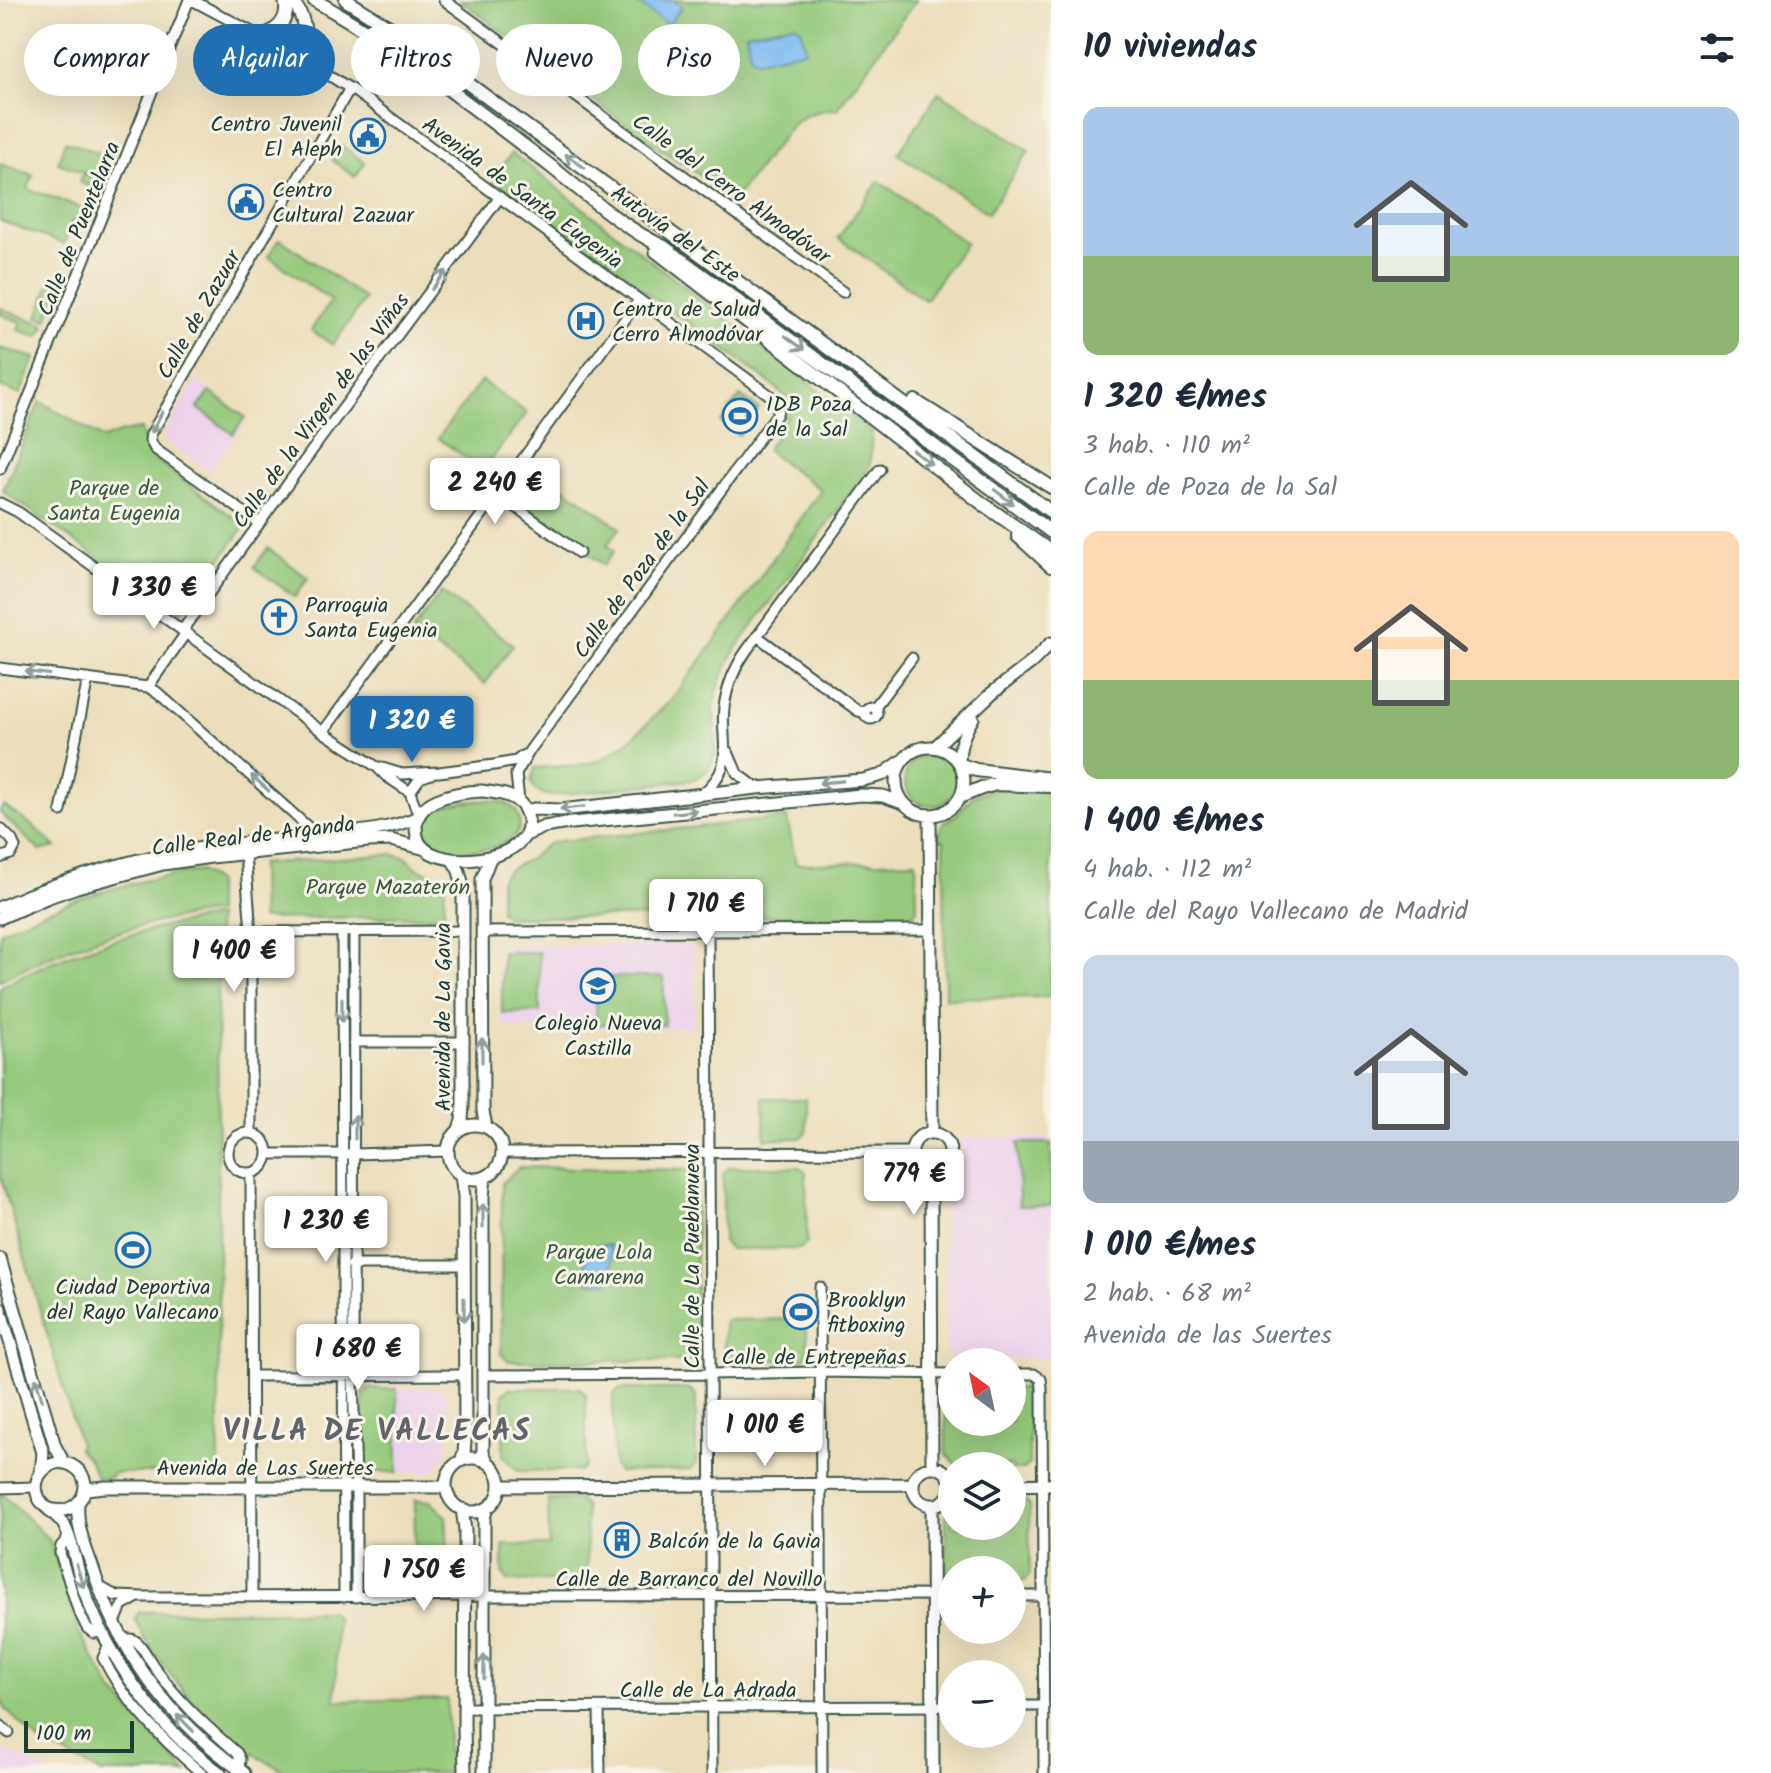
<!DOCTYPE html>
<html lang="es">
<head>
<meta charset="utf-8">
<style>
  :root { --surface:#fff; --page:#f6f6f7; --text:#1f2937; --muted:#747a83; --accent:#1f6fb2 }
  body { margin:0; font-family:Kalam,sans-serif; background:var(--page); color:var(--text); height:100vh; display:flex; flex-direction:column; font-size:30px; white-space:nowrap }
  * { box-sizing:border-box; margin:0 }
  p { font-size:26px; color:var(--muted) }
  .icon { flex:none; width:44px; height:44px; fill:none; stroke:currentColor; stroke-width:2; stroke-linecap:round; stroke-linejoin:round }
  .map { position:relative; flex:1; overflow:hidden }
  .sheet { display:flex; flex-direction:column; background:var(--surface); width:720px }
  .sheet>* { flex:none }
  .hud { position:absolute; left:24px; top:24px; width:760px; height:72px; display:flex; gap:16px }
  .needle { width:52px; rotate:327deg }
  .fabs { position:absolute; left:938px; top:1348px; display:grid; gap:16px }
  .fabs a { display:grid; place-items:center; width:88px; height:88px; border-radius:50%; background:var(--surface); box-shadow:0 8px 32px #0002; font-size:40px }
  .scale { position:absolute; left:24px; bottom:20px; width:110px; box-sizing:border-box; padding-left:8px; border:4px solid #1f3d34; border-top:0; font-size:22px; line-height:28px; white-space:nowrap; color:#1f3d34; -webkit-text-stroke:6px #f7f3e8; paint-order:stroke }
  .price { position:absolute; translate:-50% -68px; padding:0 18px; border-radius:8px; background:#fff; color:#222; font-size:26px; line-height:52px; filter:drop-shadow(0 2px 4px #0008) }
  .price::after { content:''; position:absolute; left:50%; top:48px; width:24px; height:18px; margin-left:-12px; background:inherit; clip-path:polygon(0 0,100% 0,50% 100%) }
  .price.active { background:var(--accent); color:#fff }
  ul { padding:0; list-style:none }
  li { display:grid; align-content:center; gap:16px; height:424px; padding:0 32px }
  li span { display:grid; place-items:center; height:248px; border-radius:16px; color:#555 }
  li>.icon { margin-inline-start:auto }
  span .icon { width:144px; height:144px; fill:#fffc; stroke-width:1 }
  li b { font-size:34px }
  h2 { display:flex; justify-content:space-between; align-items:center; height:96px; padding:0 32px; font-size:34px }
  .chip { padding:0 28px; border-radius:36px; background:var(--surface); box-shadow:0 8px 32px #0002; font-size:28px; line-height:72px }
  .chip.active { background:var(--accent); color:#fff }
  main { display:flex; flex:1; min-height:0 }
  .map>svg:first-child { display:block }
  .built { fill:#ecd1ea }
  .green { fill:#95c97b; stroke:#5a8358; stroke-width:2 }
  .water { fill:#7ebcf2; stroke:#4e7c93; stroke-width:2 }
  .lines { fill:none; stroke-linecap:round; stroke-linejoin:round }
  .minor-casing { stroke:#3e5548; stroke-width:13 }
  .major-casing { stroke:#3e5548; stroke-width:15 }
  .highway-casing { stroke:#3e5548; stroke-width:16 }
  .minor { stroke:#fff; stroke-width:9 }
  .major { stroke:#fff; stroke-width:11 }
  .highway { stroke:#fff; stroke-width:12 }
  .oneway { stroke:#8f9e9a }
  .labels { text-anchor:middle; stroke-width:6; stroke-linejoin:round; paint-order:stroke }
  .poi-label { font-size:22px; fill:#1f3d34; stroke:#f7f3e8; text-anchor:start }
  .street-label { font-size:22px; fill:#1f3d34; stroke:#f7f3e8 }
  .park-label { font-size:22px; fill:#375942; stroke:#f7f3e8 }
  .district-label { font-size:30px; font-weight:bold; letter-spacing:2px; fill:#62646c; stroke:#f7f3e8 }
</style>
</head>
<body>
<main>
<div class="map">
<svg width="1051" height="1773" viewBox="0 0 1051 1773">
  <rect width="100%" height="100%" fill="#f7f3e8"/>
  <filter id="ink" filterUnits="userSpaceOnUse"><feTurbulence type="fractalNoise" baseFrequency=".0125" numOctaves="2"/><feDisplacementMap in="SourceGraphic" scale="16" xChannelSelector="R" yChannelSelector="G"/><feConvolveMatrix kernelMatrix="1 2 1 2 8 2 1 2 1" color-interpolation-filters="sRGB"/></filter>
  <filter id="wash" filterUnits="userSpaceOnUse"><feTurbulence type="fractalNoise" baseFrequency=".006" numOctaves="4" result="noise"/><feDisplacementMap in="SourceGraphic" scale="32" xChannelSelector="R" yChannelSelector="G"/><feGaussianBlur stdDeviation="1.8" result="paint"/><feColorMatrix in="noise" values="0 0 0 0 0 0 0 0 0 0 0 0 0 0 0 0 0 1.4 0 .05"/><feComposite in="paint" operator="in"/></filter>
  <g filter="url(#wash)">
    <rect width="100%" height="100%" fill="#ebdebb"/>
    <path class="built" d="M196,380L248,418L209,472L162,438Z
      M508,945H689L695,951V1022L688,1028H507L500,1021V951Z
      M1051,1137V1358L952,1360L946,1354L945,1182L959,1167L963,1158V1149L960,1138Z
      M397,1389H440L447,1396V1456L430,1472H398Z
      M0,1748L6,1751L51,1773H0Z"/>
    <path class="green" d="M460,0H916L837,109C819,110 807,113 793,124L735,198L651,143Z
      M256,51L290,72L277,93L243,72Z
      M939,92L1029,151L988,213L898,154Z
      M65,141L107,156L99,178L58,163Z
      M342,146L365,163L355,177L332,160Z
      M512,153L872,432L870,466L736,649C726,666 718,683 715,703C710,733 728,768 691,780L549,796L535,790L531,782L535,768L577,765L599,761L628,742L672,699L724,629L821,490L766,450C773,439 795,413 788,400C786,397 781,393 778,391V389L492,179Z
      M0,164L33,175L28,189L85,209L94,188L79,182L83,173L104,181L100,193L102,196L89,227L72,221L64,244L0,221Z
      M879,181L966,243L925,300L838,238Z
      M280,239L365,299L333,345L311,330L331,301L268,256Z
      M51,280L61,284L47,320L38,317Z
      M0,308L45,325L39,337L18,330L21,322L0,314Z
      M0,348L35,358L20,394L0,387Z
      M481,381L527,413L483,470L438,438Z
      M210,392L245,417L233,434L198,408Z
      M740,396L759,409L739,435L721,422Z
      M40,401L104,439L122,432L141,429L148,454L245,526L178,617L141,588L3,491Z
      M535,466L620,528L607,545L614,551L604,565L512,497Z
      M268,548L308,578L295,597L254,567Z
      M441,592L513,645L485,684L413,631Z
      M905 780a26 26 0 1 1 52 0a26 26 0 1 1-52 0Z
      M997,787L1051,792V997L945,998L944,840H938L939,831L944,822L955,816L973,796Z
      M489,800C495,801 502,802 507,804C519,809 524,825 515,835C502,851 451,856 433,846C428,842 425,837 424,831C422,802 470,801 489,800Z
      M4,806L34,827L56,847L40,851L0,813V810Z
      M787,818L796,864L916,861L917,910L910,916L507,917L500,911V880L509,869L529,859L548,844L559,841Z
      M394,854L407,858L417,868L440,877L445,881L444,916L261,919L260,864Z
      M200,871L216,882V912C140,922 68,944 0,980V932C62,901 131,880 200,871Z
      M217,916L219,1466L213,1473H114L109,1478L98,1479L88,1459L78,1449L79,1442L0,1174V987C68,949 141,930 217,916Z
      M502,952H539L540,1012L502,1013Z
      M597,977H664V1025L596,1024Z
      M764,1098H806L807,1132L801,1138L765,1139Z
      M1018,1143H1051V1206H1019Z
      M519,1167L693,1170L696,1173V1354L690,1361H508L501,1354L502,1183Z
      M730,1167H799L806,1173L807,1243L800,1249H730L723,1242V1173Z
      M807,1319V1356L800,1360H730L724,1352V1320Z
      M509,1388H580L586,1394V1465L580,1471H518L503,1456V1394Z
      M952,1388V1422H1012V1388H1022L1029,1393V1464L1023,1470H1012V1466H958L946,1454L945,1394Z
      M370,1389H397L398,1472H370L363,1466V1395Z
      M619,1389H690L696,1395V1464L690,1470L618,1472L614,1466L613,1395Z
      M3,1494L50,1541L79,1632L112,1690L187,1773H102L41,1743L6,1710L0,1696V1495Z
      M578,1499L585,1506L587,1571L579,1581H508L503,1574V1545H549L548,1500Z
      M1012,1499H1023L1029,1505L1030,1575L1024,1581H1012V1570H952V1581L946,1574V1516L952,1509V1526H1012Z
      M415,1500L430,1501L446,1516L449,1571C445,1585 427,1582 414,1582Z
      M329,1611L336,1617V1701L447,1699L448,1773H288L260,1758L223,1730L192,1701L169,1673L145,1639L135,1619L139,1612Z"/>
    <path class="water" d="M633,0H673L682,7L668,25Z
      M795,24L801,29L806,50L757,60L750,55L746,33Z
      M610,1245L612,1264L610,1282H588L585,1277L587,1276L585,1267L587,1251L586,1250L588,1246Z"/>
  </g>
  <g filter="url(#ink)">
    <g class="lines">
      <g class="minor-casing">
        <path id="minor" d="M192,0L310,63L357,93L775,399L779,405L777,414L530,750L516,774L519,801
          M444,0L843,292
          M0,469L189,0
          M498,494L579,553
          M0,503L18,512L323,732L377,767L386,776L410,792L418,814
          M259,523L155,449L150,440L151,434L350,88
          M757,636L858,711L865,712
          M0,668L148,687L157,692L318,836
          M148,687L183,637L186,625L321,438L500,197
          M865 713a6 6 0 1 1 12 0a6 6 0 1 1-12 0Z
          M874,708L912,658
          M323,732L639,300
          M728,752L737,773L757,788
          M379,767L402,774L439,772L494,765L516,761L524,755
          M410,792L420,778L431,774
          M702,794C737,765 720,745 724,707C727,686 735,667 747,650L880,469
          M61,811L88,679
          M0,828L12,840L15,847L11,854L0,858
          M245,854L251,932V1133
          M354,931L353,1375L356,1486V1597
          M708,931L712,1773
          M251,932L463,931
          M342,932L344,1597
          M482,932L930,930
          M354,1042H464
          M228 1153a20 20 0 1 1 40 0a20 20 0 1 1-40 0Z
          M502,1153L912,1152
          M268,1154H355L447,1151
          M251,1173L252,1597
          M352,1265H464
          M820,1287L822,1773
          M1012,1374H1034L1041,1379L1042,1388L1044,1773
          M484,1375L710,1374L820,1372L952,1374
          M252,1376L464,1375
          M0,1488L36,1487
          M68,1538L61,1546L60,1553L78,1610L87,1628L94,1633L102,1632
          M100,1587L116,1596L143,1597L952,1595
          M1012,1596H1044
          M114,1625L122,1606L136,1598
          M121,1639C125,1639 131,1638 134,1640C142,1644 148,1658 153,1665C177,1700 206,1726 237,1753L240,1759L239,1769
          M109,1645L103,1658C123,1700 166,1743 201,1773
          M1012,1706H1044
          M464,1708L952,1706
          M599,1708L600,1773
          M0,1725L9,1733"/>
      </g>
      <g class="major-casing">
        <path id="major" d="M896 781a34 34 0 1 1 68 0a34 34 0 1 1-68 0Z
          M935,747L992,693L1032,662L1051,643
          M959,762C959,745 964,733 973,718
          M482,791C500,793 521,795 527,815C542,863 425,876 417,836C409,799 455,792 482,791Z
          M526,811L534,809L561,810L757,788L863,780L882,775L903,760
          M930,815L932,1133
          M526,835L544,827L562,824L861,795L883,796L903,803
          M452,859L459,871L463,887V1106L462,1121L459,1129
          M0,907C71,876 141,855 218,846C252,842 287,839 322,836C355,832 387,831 418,817
          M0,918L46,898L77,887L163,864L211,857L368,841L391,840L422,848
          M448 1152a27 27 0 1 1 54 0a27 27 0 1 1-54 0Z
          M486,1127L483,1111L482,879L491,856
          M912 1152a19 19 0 1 1 38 0a19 19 0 1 1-38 0Z
          M931,1171L932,1467
          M461,1176L464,1196L465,1441L464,1453L461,1461
          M485,1177L483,1197V1452L487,1461
          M0,1259L55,1446L64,1463
          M0,1308L43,1453L41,1472
          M446 1485a27 27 0 1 1 54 0a27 27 0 1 1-54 0Z
          M913 1486a19 19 0 1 1 38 0a19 19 0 1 1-38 0Z
          M1012,1485L1051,1484
          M500,1486L913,1484
          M85,1489L105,1487H446
          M78,1504C76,1524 84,1544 91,1563C119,1653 168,1718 244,1773
          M932,1505L933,1773
          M47,1508C80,1521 100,1479 71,1465C53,1456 32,1474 37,1493C40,1507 57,1513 64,1525C73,1542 76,1565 82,1584C93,1618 111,1651 131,1681C155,1716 186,1748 220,1773
          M462,1509L465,1530L464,1726L465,1773
          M484,1773V1518L487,1508"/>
      </g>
      <g class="highway-casing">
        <path id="highway" d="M289,0C308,12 304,43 310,63
          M314,0C396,46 474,108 549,165C586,194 621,227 664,247L1051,532
          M346,0L405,37L1051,512
          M262,36C279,30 290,19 285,0
          M656,251L983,504L1051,552
          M915,401L1051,487
          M1018,536L1051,566
          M961,765L976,770L1051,779
          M962,796L982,788L996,784L1051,786"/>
      </g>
      <use href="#minor" class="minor"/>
      <use href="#major" class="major"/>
      <use href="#highway" class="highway"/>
    </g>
    <defs><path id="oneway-shaft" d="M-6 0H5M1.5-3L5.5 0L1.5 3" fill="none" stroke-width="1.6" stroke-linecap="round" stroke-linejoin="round" transform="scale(2)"/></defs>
    <g class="oneway">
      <use href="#oneway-shaft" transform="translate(575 161) rotate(-144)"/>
      <use href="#oneway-shaft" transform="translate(439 280) rotate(-53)"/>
      <use href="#oneway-shaft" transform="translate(795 343) rotate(36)"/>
      <use href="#oneway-shaft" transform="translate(157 422) rotate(117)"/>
      <use href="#oneway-shaft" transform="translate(922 457) rotate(37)"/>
      <use href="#oneway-shaft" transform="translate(1004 497) rotate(37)"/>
      <use href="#oneway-shaft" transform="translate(37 673) rotate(-173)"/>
      <use href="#oneway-shaft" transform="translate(831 782) rotate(175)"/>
      <use href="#oneway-shaft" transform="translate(260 783) rotate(-138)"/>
      <use href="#oneway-shaft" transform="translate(572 808) rotate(174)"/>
      <use href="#oneway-shaft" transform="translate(685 812) rotate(-6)"/>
      <use href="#oneway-shaft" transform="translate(342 1010) rotate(90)"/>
      <use href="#oneway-shaft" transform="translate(482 1050) rotate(-90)"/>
      <use href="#oneway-shaft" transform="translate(355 1127) rotate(-90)"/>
      <use href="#oneway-shaft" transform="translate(483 1216) rotate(-90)"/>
      <use href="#oneway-shaft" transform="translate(464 1310) rotate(90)"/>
      <use href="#oneway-shaft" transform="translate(39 1389) rotate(-106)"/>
      <use href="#oneway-shaft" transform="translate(80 1576) rotate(72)"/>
      <use href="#oneway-shaft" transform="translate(484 1667) rotate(-90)"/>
      <use href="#oneway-shaft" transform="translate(185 1723) rotate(-135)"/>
    </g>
  </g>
  <defs>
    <g id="civic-ring" transform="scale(1.8)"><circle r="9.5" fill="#f7f3e8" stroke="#1f6fb2" stroke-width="1.5"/><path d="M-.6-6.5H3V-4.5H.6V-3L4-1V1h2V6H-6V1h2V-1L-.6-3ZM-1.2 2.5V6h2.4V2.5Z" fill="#1f6fb2"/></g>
    <g id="hospital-ring" transform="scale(1.8)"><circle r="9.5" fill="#f7f3e8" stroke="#1f6fb2" stroke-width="1.5"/><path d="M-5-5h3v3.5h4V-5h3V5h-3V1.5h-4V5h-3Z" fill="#1f6fb2"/></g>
    <g id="stadium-ring" transform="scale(1.8)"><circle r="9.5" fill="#f7f3e8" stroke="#1f6fb2" stroke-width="1.5"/><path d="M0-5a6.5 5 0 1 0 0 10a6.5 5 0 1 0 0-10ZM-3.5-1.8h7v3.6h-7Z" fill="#1f6fb2"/></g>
    <g id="church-ring" transform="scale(1.8)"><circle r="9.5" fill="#f7f3e8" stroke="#1f6fb2" stroke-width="1.5"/><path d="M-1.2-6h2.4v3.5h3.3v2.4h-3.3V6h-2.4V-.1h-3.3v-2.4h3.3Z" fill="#1f6fb2"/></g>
    <g id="school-ring" transform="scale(1.8)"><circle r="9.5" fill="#f7f3e8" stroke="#1f6fb2" stroke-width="1.5"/><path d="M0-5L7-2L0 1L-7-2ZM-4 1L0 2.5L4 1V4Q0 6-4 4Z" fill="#1f6fb2"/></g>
    <g id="building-ring" transform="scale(1.8)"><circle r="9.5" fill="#f7f3e8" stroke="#1f6fb2" stroke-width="1.5"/><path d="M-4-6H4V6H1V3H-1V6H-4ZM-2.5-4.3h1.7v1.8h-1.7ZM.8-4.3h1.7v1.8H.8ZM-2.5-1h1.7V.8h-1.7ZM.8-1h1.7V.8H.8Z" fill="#1f6fb2"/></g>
  </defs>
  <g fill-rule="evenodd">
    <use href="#civic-ring" x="368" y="136"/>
    <use href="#civic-ring" x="246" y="202"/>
    <use href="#hospital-ring" x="586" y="321"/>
    <use href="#stadium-ring" x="740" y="416"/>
    <use href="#church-ring" x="279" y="617"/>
    <use href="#school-ring" x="598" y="986"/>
    <use href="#stadium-ring" x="133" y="1250"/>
    <use href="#stadium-ring" x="801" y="1312"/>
    <use href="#building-ring" x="622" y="1540"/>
  </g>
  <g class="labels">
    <g class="poi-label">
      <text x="342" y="131" text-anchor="end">Centro Juvenil<tspan x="342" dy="25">El Aleph</tspan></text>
      <text x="272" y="197">Centro<tspan x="272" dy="25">Cultural Zazuar</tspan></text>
      <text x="612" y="316">Centro de Salud<tspan x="612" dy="25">Cerro Almodóvar</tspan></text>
      <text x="766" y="411">IDB Poza<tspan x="766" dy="25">de la Sal</tspan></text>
      <text x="305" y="612">Parroquia<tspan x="305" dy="25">Santa Eugenia</tspan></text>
      <text x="598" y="1030" text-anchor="middle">Colegio Nueva<tspan x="598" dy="25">Castilla</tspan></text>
      <text x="133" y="1294" text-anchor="middle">Ciudad Deportiva<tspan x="133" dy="25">del Rayo Vallecano</tspan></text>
      <text x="827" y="1307">Brooklyn<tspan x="827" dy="25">fitboxing</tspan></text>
      <text x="648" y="1548">Balcón de la Gavia</text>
    </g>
    <g class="street-label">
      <text transform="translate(732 188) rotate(36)" y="8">Calle del Cerro Almodóvar</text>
      <text transform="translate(523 192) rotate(36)" y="8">Avenida de Santa Eugenia</text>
      <text transform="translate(78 228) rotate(-68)" y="8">Calle de Puentelarra</text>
      <text transform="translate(676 233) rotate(35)" y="8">Autovía del Este</text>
      <text transform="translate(198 314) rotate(-60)" y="8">Calle de Zazuar</text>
      <text transform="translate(320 410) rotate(-54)" y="8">Calle de la Virgen de las Viñas</text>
      <text transform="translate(641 568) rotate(-54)" y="8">Calle de Poza de la Sal</text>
      <text transform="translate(253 835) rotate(-7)" y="8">Calle Real de Arganda</text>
      <text transform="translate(442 1017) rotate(-90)" y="8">Avenida de La Gavia</text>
      <text transform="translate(691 1256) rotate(-90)" y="8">Calle de La Pueblanueva</text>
      <text x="814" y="1364">Calle de Entrepeñas</text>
      <text x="265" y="1475">Avenida de Las Suertes</text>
      <text x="689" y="1586">Calle de Barranco del Novillo</text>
      <text x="708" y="1697">Calle de La Adrada</text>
    </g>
    <g class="park-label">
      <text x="114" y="495">Parque de<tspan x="114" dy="25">Santa Eugenia</tspan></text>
      <text x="388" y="894">Parque Mazaterón</text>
      <text x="599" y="1259">Parque Lola<tspan x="599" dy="25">Camarena</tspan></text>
    </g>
    <g class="district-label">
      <text x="377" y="1440">VILLA DE VALLECAS</text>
    </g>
  </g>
</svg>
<div class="fabs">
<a><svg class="needle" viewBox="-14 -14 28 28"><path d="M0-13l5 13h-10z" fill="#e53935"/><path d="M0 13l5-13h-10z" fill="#747a83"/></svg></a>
<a><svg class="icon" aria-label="layers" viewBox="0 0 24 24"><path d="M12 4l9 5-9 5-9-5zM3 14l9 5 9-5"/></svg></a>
<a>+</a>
<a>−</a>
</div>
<div class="scale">100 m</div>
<b class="price" style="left:495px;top:526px">2 240 €</b>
<b class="price" style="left:154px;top:631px">1 330 €</b>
<b class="price active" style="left:412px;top:764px">1 320 €</b>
<b class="price" style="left:706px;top:947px">1 710 €</b>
<b class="price" style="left:234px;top:994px">1 400 €</b>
<b class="price" style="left:914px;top:1217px">779 €</b>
<b class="price" style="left:326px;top:1264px">1 230 €</b>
<b class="price" style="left:358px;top:1392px">1 680 €</b>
<b class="price" style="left:765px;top:1468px">1 010 €</b>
<b class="price" style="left:424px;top:1613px">1 750 €</b>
<div class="hud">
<a class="chip">Comprar</a>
<a class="chip active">Alquilar</a>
<a class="chip">Filtros</a>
<a class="chip">Nuevo</a>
<a class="chip">Piso</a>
</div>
</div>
<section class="sheet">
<h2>10 viviendas<svg class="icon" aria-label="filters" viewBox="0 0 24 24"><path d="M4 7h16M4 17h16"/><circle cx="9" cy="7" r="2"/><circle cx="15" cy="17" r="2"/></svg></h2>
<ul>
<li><span style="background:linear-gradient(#a9c7e8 60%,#8fb573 0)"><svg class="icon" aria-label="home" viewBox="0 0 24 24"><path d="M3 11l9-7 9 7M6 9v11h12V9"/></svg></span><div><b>1 320 €/mes</b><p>3 hab. · 110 m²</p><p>Calle de Poza de la Sal</p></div></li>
<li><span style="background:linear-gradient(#ffd9b3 60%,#8fb573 0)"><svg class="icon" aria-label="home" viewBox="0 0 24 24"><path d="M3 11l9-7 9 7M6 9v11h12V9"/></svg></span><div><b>1 400 €/mes</b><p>4 hab. · 112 m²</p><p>Calle del Rayo Vallecano de Madrid</p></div></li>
<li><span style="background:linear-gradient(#c9d6e8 75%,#9aa5b1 0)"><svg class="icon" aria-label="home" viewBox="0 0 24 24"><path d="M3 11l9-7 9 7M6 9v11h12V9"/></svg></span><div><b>1 010 €/mes</b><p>2 hab. · 68 m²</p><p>Avenida de las Suertes</p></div></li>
</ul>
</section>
</main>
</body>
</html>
